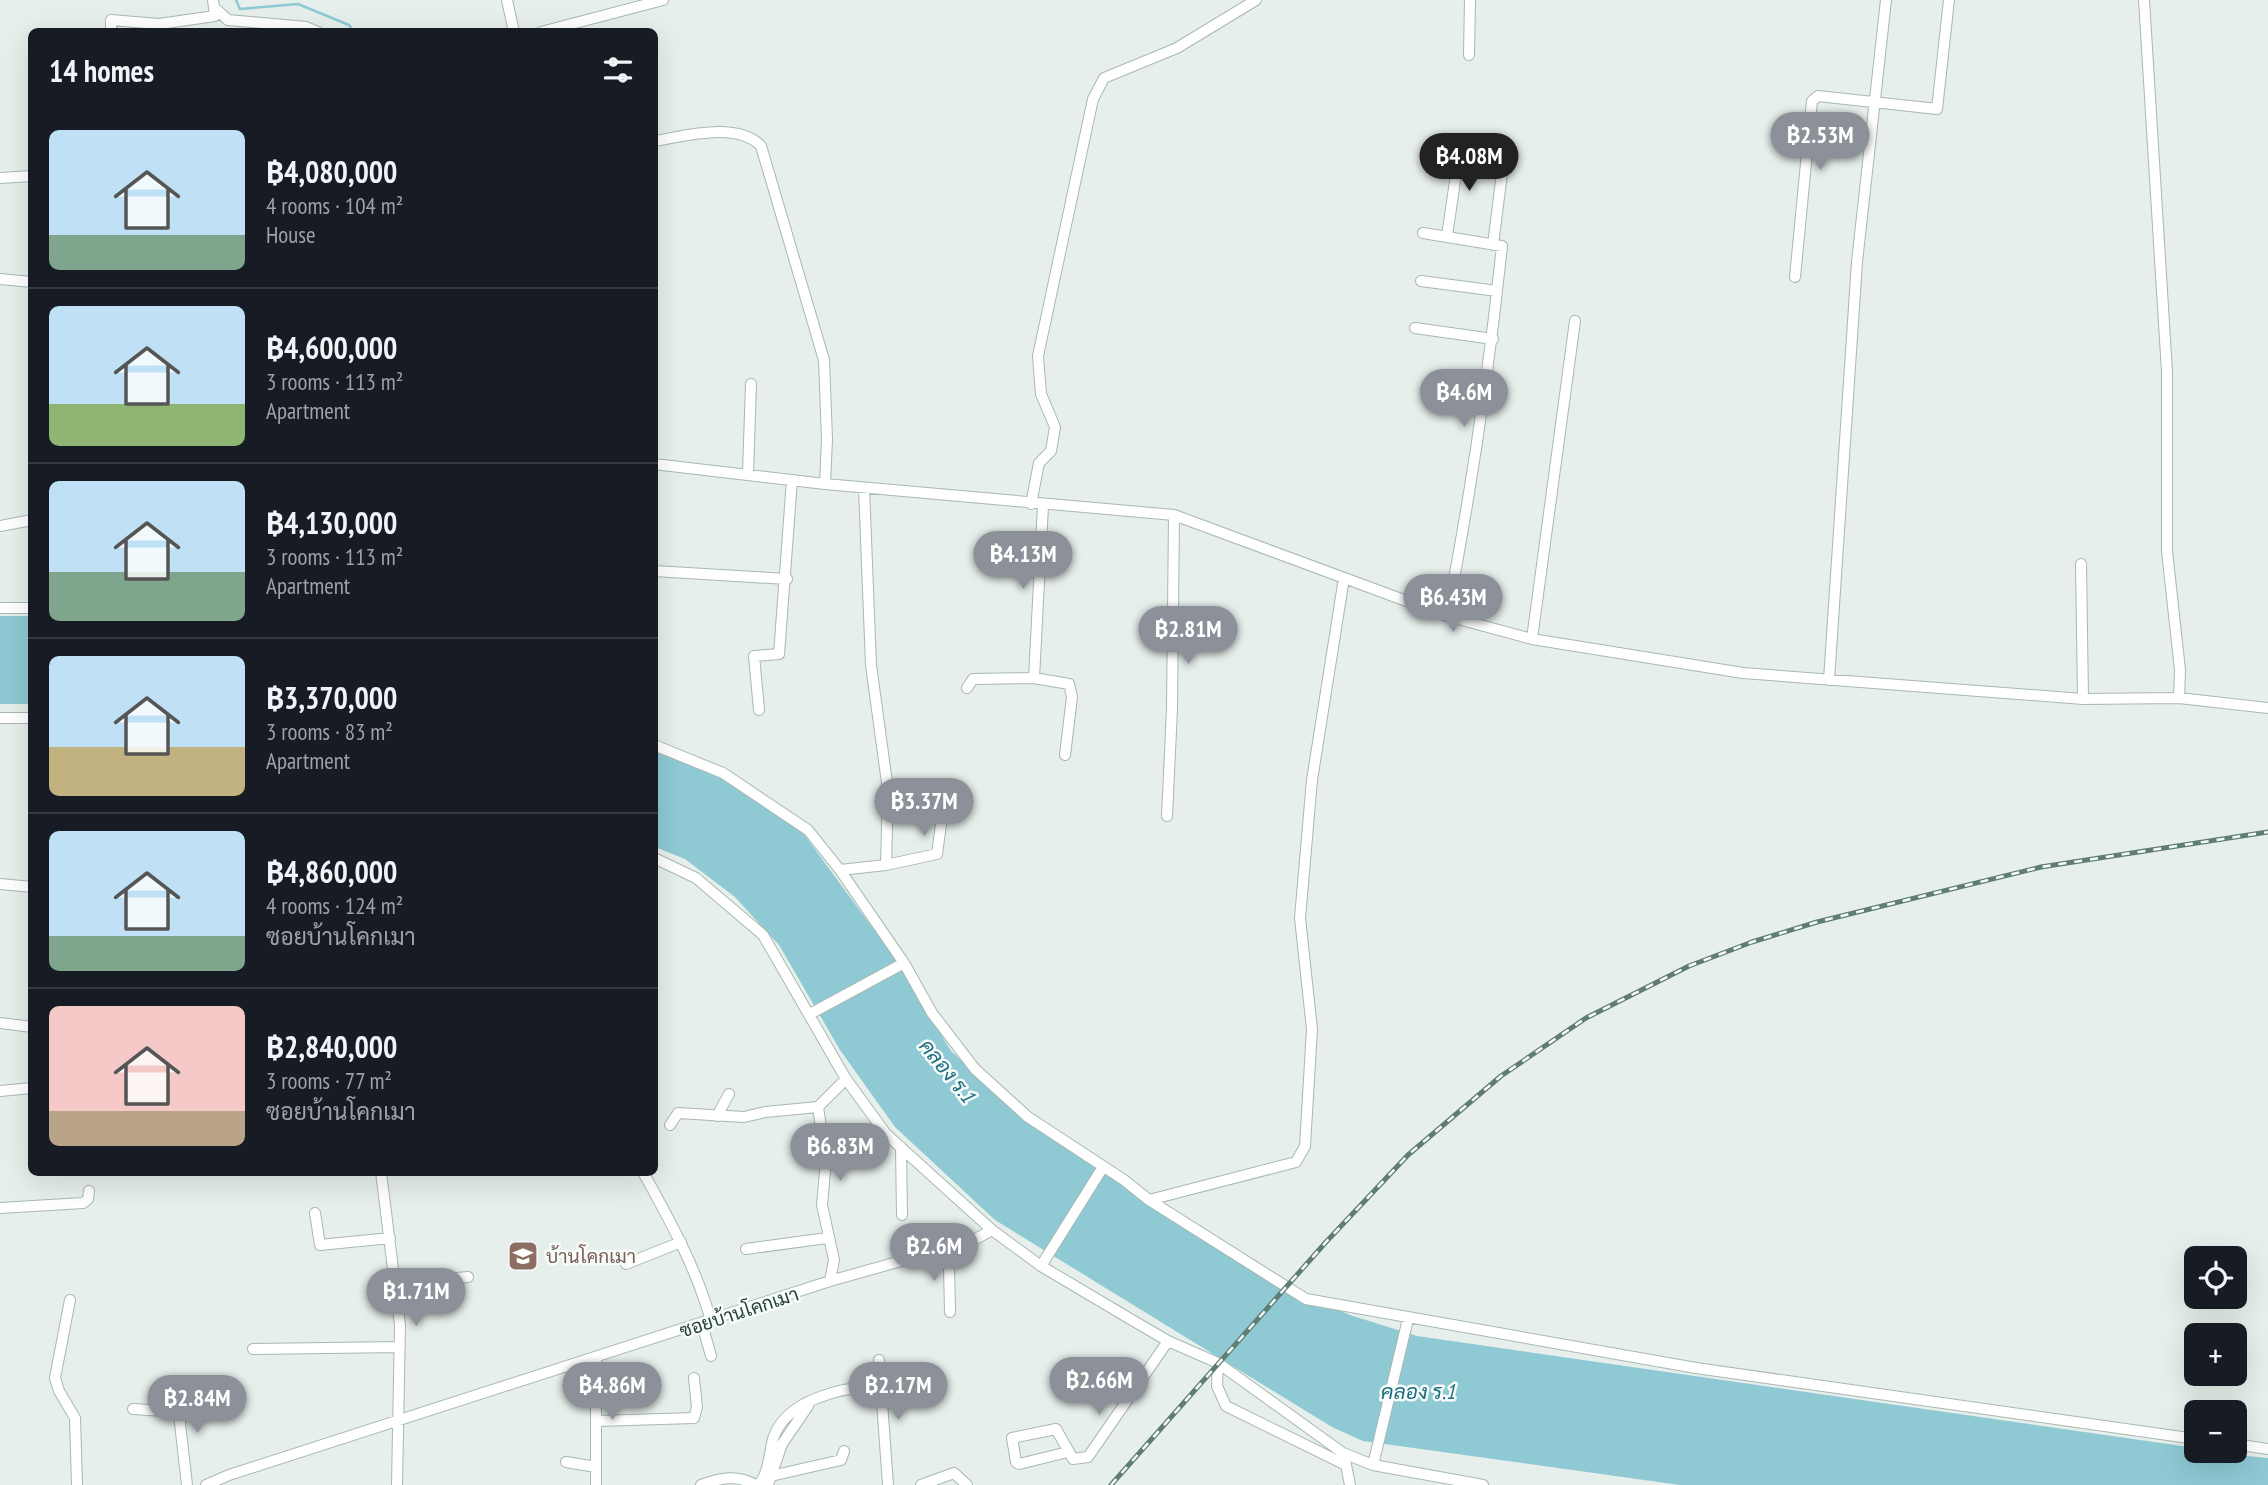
<!DOCTYPE html>
<html lang="en">
<head>
<meta charset="utf-8">
<style>
  :root { --surface:#171b24; --page:#20242c; --text:#f1f3f6; --muted:#9ea1a6; --line:#363941; --accent:#8c9099 }
  body { margin:0; font-family:"PT Sans Narrow",Sarabun,sans-serif; background:var(--page); color:var(--text); height:100vh; display:flex; flex-direction:column; font-size:26px; white-space:nowrap }
  * { box-sizing:border-box; margin:0 }
  p { font-size:23px; color:var(--muted) }
  .icon { flex:none; width:38px; height:38px; fill:none; stroke:currentColor; stroke-width:2; stroke-linecap:round; stroke-linejoin:round }
  .map { position:relative; flex:1; overflow:hidden }
  .drawer { position:absolute; left:28px; top:28px; width:630px; height:1148px; display:flex; flex-direction:column; background:var(--surface); border-radius:10px; box-shadow:0 7px 28px #0002 }
  .drawer>* { flex:none }
  .tools { position:absolute; left:2184px; top:1246px; display:grid; gap:14px }
  .tools a { display:grid; place-items:center; width:63px; height:63px; border-radius:10px; background:var(--surface); box-shadow:0 7px 28px #0002; font-size:35px }
  .price { position:absolute; translate:-50% -60px; padding:0 16px; border-radius:24px; background:var(--accent); color:#fff; font-size:23px; line-height:46px; filter:drop-shadow(0 2px 4px #0008) }
  .price::after { content:''; position:absolute; left:50%; top:42px; width:21px; height:16px; margin-left:-10px; background:inherit; clip-path:polygon(0 0,100% 0,50% 100%) }
  .price.current { background:#222; color:#fff }
  ul { padding:0; list-style:none }
  li { display:flex; align-items:center; gap:21px; height:175px; padding:0 21px }
  li+li { border-top:2px solid var(--line) }
  li span { display:grid; place-items:center; flex:none; width:196px; height:140px; border-radius:10px; color:#555 }
  li>.icon { margin-inline-start:auto }
  span .icon { width:84px; height:84px; fill:#fffc; stroke-width:1 }
  li b { font-size:30px }
  h2 { display:flex; justify-content:space-between; align-items:center; height:84px; padding:0 21px; font-size:30px }
  .map>svg:first-child { display:block }
  .water { fill:#8ec9d4 }
  .lines { fill:none; stroke-linecap:round; stroke-linejoin:round }
  .stream { stroke:#8ec9d4; stroke-width:2.5 }
  .minor-casing { stroke:#a8b8b2; stroke-width:12 }
  .minor { stroke:#fff; stroke-width:10 }
  .rail-casing { stroke:#5f7d75; stroke-width:5 }
  .rail { stroke:#f7fbf9; stroke-width:2.5; stroke-dasharray:8; stroke-linecap:butt }
  .labels { text-anchor:middle; stroke-width:5; stroke-linejoin:round; paint-order:stroke }
  .education-label { font-size:19px; fill:#785e54; stroke:#f7fbf9; text-anchor:start }
  .street-label { font-size:19px; fill:#24423a; stroke:#f7fbf9 }
  .water-label { font-size:21px; font-style:italic; fill:#1c6f80; stroke:#f7fbf9 }
</style>
</head>
<body>
<div class="map">
<svg width="2268" height="1485" viewBox="0 0 2268 1485">
  <rect width="100%" height="100%" fill="#e6efeb"/>
  <path class="water" d="M0,616H31V704H0Z
    M654,751L722,778L803,833L896,960L951,1051L1035,1127L1302,1294L1350,1315L1417,1336L2196,1448V1451L2268,1458V1485H1680L1363,1441L1332,1427L995,1220L895,1127L840,1050L779,945L735,897L685,859L655,847Z"/>
  <g class="lines">
    <path class="stream" d="M236,0L240,9L298,4L349,25L354,32"/>
    <g class="minor-casing">
      <path id="minor" d="M507,0L514,32
        M2144,0L2167,372V551L2180,670L2179,698
        M217,10L228,20L306,27L318,32
        M111,32V20L159,24L215,16L213,0
        M541,32L663,0
        M1469,55L1470,0
        M654,141C685,136 737,121 761,146L824,360L827,439L825,484
        M0,178L32,176
        M1423,233L1502,246C1489,370 1471,493 1447,616
        M1447,236L1460,147
        M1493,245L1504,157
        M1795,277L1812,101L1818,96L1937,109L1949,0
        M0,279L32,282
        M1421,281L1497,291
        M1415,328L1493,339
        M654,464L825,484L1174,515L1447,616L1532,639L1743,673L2083,699L2179,698L2268,708
        M748,473L751,384
        M1031,504L1039,463L1051,451L1055,427L1041,394L1038,356L1093,99L1104,78L1177,48L1256,0
        M0,526L32,520
        M2081,564L2083,699
        M654,571L787,579
        M0,608H32
        M1532,639L1575,321
        M1034,678L1043,506
        M1829,680L1857,262L1886,0
        M967,688L973,679L1034,678L1069,684L1072,697L1065,755
        M759,710L754,656L779,654L792,480
        M0,718H32
        M654,745L723,773L808,830L840,870L904,963L932,1013L975,1069L1028,1117L1124,1180L1149,1200L1296,1162L1305,1146L1312,1029L1300,918L1312,780L1344,578
        M1167,816L1172,709L1174,515
        M654,858L696,878L763,935L846,1079L886,1134L992,1230L1041,1266L1132,1320L1168,1341L1218,1363L1343,1453L1373,1465L1483,1485
        M886,865L937,854L944,802
        M840,870L886,865L888,790L871,665L864,488
        M0,884L32,887
        M810,1014L904,963
        M0,1023L32,1027
        M0,1091L32,1088
        M717,1116L729,1094
        M670,1125L678,1113L744,1117L765,1112L818,1107
        M901,1147L902,1215
        M381,1172L400,1325L397,1485
        M643,1172C670,1221 696,1267 711,1321
        M1149,1200L1306,1299L1696,1368L2196,1439
        M0,1208L83,1203L88,1199L89,1191
        M315,1213L320,1245L390,1238
        M746,1249L827,1238
        M944,1249L949,1267L950,1312
        M626,1264L681,1242
        M1041,1266L1103,1167
        M830,1281L834,1260L822,1205L826,1160L818,1107L846,1079
        M395,1284L468,1277
        M70,1300L55,1378L59,1391L75,1418L77,1485
        M702,1324L711,1356
        M253,1349L400,1347
        M596,1359V1485
        M879,1360L888,1485
        M1218,1363L1217,1386L1226,1406L1346,1465
        M176,1388L187,1485
        M133,1409L179,1412
        M596,1421L694,1418L697,1407L694,1378
        M2235,1444L2268,1449
        M1068,1452L1019,1464L1016,1462L1012,1438L1056,1429L1073,1459L1088,1457L1168,1341
        M1345,1460L1350,1485
        M566,1462L596,1467
        M1373,1465L1408,1319
        M771,1476L841,1460L844,1451
        M206,1485L229,1475L830,1281L972,1241L992,1230
        M701,1485C720,1478 737,1474 756,1485
        M758,1485C769,1474 769,1454 773,1439C785,1400 843,1386 879,1387
        M768,1485L782,1444L808,1406
        M921,1485L954,1473L967,1485"/>
    </g>
    <use href="#minor" class="minor"/>
    <g class="rail-casing">
      <path id="rail" d="M1111,1485L1326,1242L1408,1155L1501,1076L1586,1018L1689,966L1752,942L1817,922L2041,867L2268,832"/>
    </g>
    <use href="#rail" class="rail"/>
  </g>
  <defs>
    <g id="school-square" transform="scale(1.575)"><rect x="-9" y="-9" width="18" height="18" rx="4" fill="#8d6e63" stroke="#f7fbf9"/><path d="M0-5L7-2L0 1L-7-2ZM-4 1L0 2.5L4 1V4Q0 6-4 4Z" fill="#fff"/></g>
  </defs>
  <g fill-rule="evenodd">
    <use href="#school-square" x="523" y="1256"/>
  </g>
  <g class="labels">
    <g class="education-label">
      <text x="546" y="1263">บ้านโคกเมา</text>
    </g>
    <g class="street-label">
      <text transform="translate(739 1312) rotate(-18)" y="7">ซอยบ้านโคกเมา</text>
    </g>
    <g class="water-label">
      <text transform="translate(947 1071) rotate(51)" y="7">คลอง ร.1</text>
      <text x="1418" y="1399">คลอง ร.1</text>
    </g>
  </g>
</svg>
<div class="tools">
<a><svg class="icon" aria-label="locate" viewBox="0 0 24 24"><circle cx="12" cy="12" r="6"/><path d="M12 2v4M12 18v4M2 12h4M18 12h4"/></svg></a>
<a>+</a>
<a>−</a>
</div>
<b class="price" style="left:1820px;top:172px">฿2.53M</b>
<b class="price current" style="left:1469px;top:193px">฿4.08M</b>
<b class="price" style="left:1464px;top:429px">฿4.6M</b>
<b class="price" style="left:1023px;top:591px">฿4.13M</b>
<b class="price" style="left:1453px;top:634px">฿6.43M</b>
<b class="price" style="left:1188px;top:666px">฿2.81M</b>
<b class="price" style="left:924px;top:838px">฿3.37M</b>
<b class="price" style="left:840px;top:1183px">฿6.83M</b>
<b class="price" style="left:934px;top:1283px">฿2.6M</b>
<b class="price" style="left:416px;top:1328px">฿1.71M</b>
<b class="price" style="left:1099px;top:1417px">฿2.66M</b>
<b class="price" style="left:612px;top:1422px">฿4.86M</b>
<b class="price" style="left:898px;top:1422px">฿2.17M</b>
<b class="price" style="left:197px;top:1435px">฿2.84M</b>
<section class="drawer">
<h2>14 homes<svg class="icon" aria-label="filters" viewBox="0 0 24 24"><path d="M4 7h16M4 17h16"/><circle cx="9" cy="7" r="2"/><circle cx="15" cy="17" r="2"/></svg></h2>
<ul>
<li><span style="background:linear-gradient(#bfe0f5 75%,#7fa58c 0)"><svg class="icon" aria-label="home" viewBox="0 0 24 24"><path d="M3 11l9-7 9 7M6 9v11h12V9"/></svg></span><div><b>฿4,080,000</b><p>4 rooms · 104 m²</p><p>House</p></div></li>
<li><span style="background:linear-gradient(#bfe0f5 70%,#8fb573 0)"><svg class="icon" aria-label="home" viewBox="0 0 24 24"><path d="M3 11l9-7 9 7M6 9v11h12V9"/></svg></span><div><b>฿4,600,000</b><p>3 rooms · 113 m²</p><p>Apartment</p></div></li>
<li><span style="background:linear-gradient(#bfe0f5 65%,#7fa58c 0)"><svg class="icon" aria-label="home" viewBox="0 0 24 24"><path d="M3 11l9-7 9 7M6 9v11h12V9"/></svg></span><div><b>฿4,130,000</b><p>3 rooms · 113 m²</p><p>Apartment</p></div></li>
<li><span style="background:linear-gradient(#bfe0f5 65%,#c2b280 0)"><svg class="icon" aria-label="home" viewBox="0 0 24 24"><path d="M3 11l9-7 9 7M6 9v11h12V9"/></svg></span><div><b>฿3,370,000</b><p>3 rooms · 83 m²</p><p>Apartment</p></div></li>
<li><span style="background:linear-gradient(#bfe0f5 75%,#7fa58c 0)"><svg class="icon" aria-label="home" viewBox="0 0 24 24"><path d="M3 11l9-7 9 7M6 9v11h12V9"/></svg></span><div><b>฿4,860,000</b><p>4 rooms · 124 m²</p><p>ซอยบ้านโคกเมา</p></div></li>
<li><span style="background:linear-gradient(#f6c9c9 75%,#b9a48a 0)"><svg class="icon" aria-label="home" viewBox="0 0 24 24"><path d="M3 11l9-7 9 7M6 9v11h12V9"/></svg></span><div><b>฿2,840,000</b><p>3 rooms · 77 m²</p><p>ซอยบ้านโคกเมา</p></div></li>
</ul>
</section>
</div>
</body>
</html>
